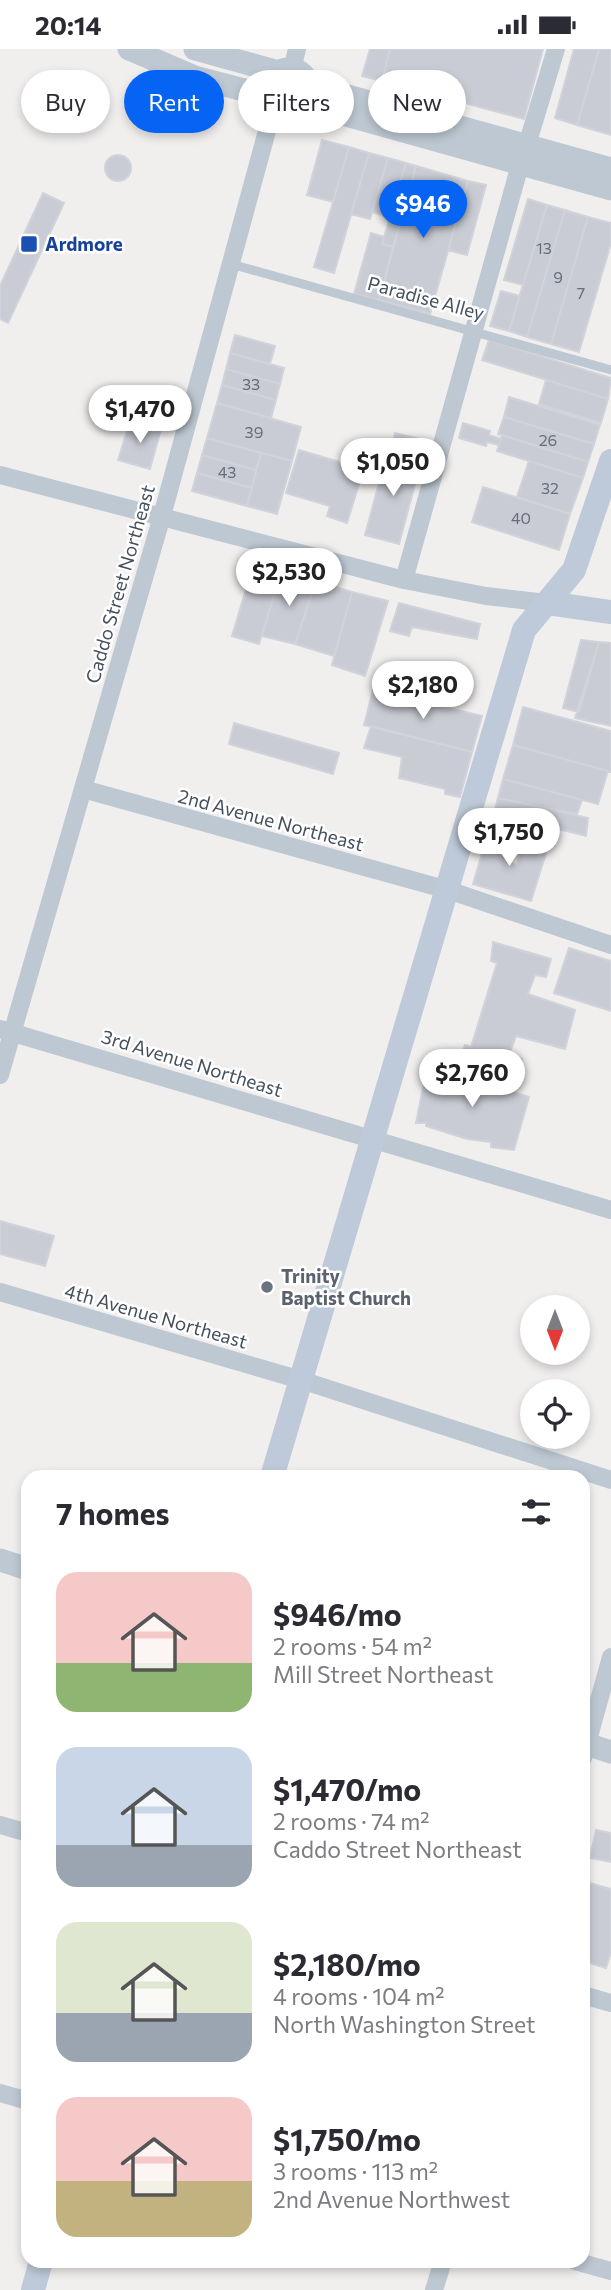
<!DOCTYPE html>
<html lang="en">
<head>
<meta charset="utf-8">
<style>
  :root { --surface:#fff; --page:#f7f7f7; --text:#2b2b33; --muted:#7c7c81; --accent:#0564f3 }
  body { margin:0; font-family:Commissioner,sans-serif; background:var(--page); color:var(--text); height:100vh; display:flex; flex-direction:column; font-size:26px; white-space:nowrap }
  * { box-sizing:border-box; margin:0 }
  p { font-size:23px; color:var(--muted) }
  .icon { flex:none; width:38px; height:38px; fill:none; stroke:currentColor; stroke-width:2; stroke-linecap:round; stroke-linejoin:round }
  .map { position:relative; flex:1; overflow:hidden }
  .side { position:absolute; left:21px; top:1421px; width:569px; height:798px; display:flex; flex-direction:column; background:var(--surface); border-radius:21px; box-shadow:0 4px 10px #0003 }
  .side>* { flex:none }
  .hud { position:absolute; left:21px; top:21px; width:570px; height:63px; display:flex; gap:14px }
  .needle { width:46px; rotate:180deg }
  .fabs { position:absolute; left:520px; top:1246px; display:grid; gap:14px }
  .fabs a { display:grid; place-items:center; width:70px; height:70px; border-radius:50%; background:var(--surface); box-shadow:0 4px 10px #0003; font-size:35px }
  .price { position:absolute; translate:-50% -60px; padding:0 16px; border-radius:24px; background:#fff; color:#222; font-size:23px; line-height:46px; filter:drop-shadow(0 2px 4px #0008) }
  .price::after { content:''; position:absolute; left:50%; top:42px; width:21px; height:16px; margin-left:-10px; background:inherit; clip-path:polygon(0 0,100% 0,50% 100%) }
  .price.selected { background:var(--accent); color:#fff }
  ul { padding:0; list-style:none }
  li { display:flex; align-items:center; gap:21px; height:175px; padding:0 35px }
  li span { display:grid; place-items:center; flex:none; width:196px; height:140px; border-radius:21px; color:#555 }
  li>.icon { margin-inline-start:auto }
  span .icon { width:84px; height:84px; fill:#fffc; stroke-width:1 }
  li b { font-size:30px }
  h2 { display:flex; justify-content:space-between; align-items:center; height:84px; padding:0 35px; font-size:30px }
  .tag { padding:0 24px; border-radius:32px; background:var(--surface); box-shadow:0 4px 10px #0003; font-size:24px; line-height:63px }
  .tag.selected { background:var(--accent); color:#fff }
  .status { display:flex; justify-content:space-between; align-items:center; height:49px; padding:0 35px; background:var(--surface); direction:ltr }
  .status svg { height:19px; fill:currentColor }
  .map>svg:first-child { display:block }
  .building { fill:#c9ccd4; stroke:#d1d3da; stroke-width:2 }
  .lines { fill:none; stroke-linecap:round; stroke-linejoin:round }
  .service { stroke:#bdc8d2; stroke-width:9 }
  .minor { stroke:#bdc8d2; stroke-width:18 }
  .tertiary { stroke:#bdc8d2; stroke-width:23 }
  .secondary { stroke:#becad9; stroke-width:24 }
  .transit-dot { fill:#1a4fb4; stroke:#fff; stroke-width:2.5 }
  .worship-dot { fill:#6b7280; stroke:#fff; stroke-width:2.5 }
  .labels { text-anchor:middle; stroke-width:5; stroke-linejoin:round; paint-order:stroke }
  .number-label { font-size:16px; fill:#656f7b }
  .transit-label { font-size:19px; font-weight:bold; fill:#164399; stroke:#fff; text-anchor:start }
  .street-label { font-size:19px; fill:#44505d; stroke:#fff }
  .worship-label { font-size:19px; font-weight:bold; fill:#5b616d; stroke:#fff; text-anchor:start }
</style>
</head>
<body>
<div class="status"><b>20:14</b><svg viewBox="0 0 49 12"><path d="M0 12V9h3v3zM5 12V6h3v6zM10 12V3h3v9zM15 12V0h3v12zM26 1h20v11H26zM47 4h2v5h-2z"/></svg></div>
<div class="map">
<svg width="611" height="2241" viewBox="0 0 611 2241">
  <rect width="100%" height="100%" fill="#f1eeee"/>
  <path class="building" d="M370,0H390L382,32L362,27Z
    M390,0H543L524,70L382,32Z
    M574,0H599L577,76L555,69Z
    M599,0H611V86L577,76Z
    M322,91L349,98L333,153L307,146Z
    M349,98L369,104L334,224L314,218Z
    M369,104L388,109L370,170L351,165Z
    M105 119a13 13 0 1 1 26 0a13 13 0 1 1-26 0Z
    M388,109L406,114L390,168L372,163Z
    M406,114L416,117L393,198L382,195Z
    M416,117L468,132L430,265L379,251Z
    M468,132L486,136L467,206L448,201Z
    M43,144L64,154L8,274L0,270V237Z
    M528,150L547,156L523,236L504,231Z
    M547,156L565,161L527,288L509,282Z
    M565,161L588,168L551,295L527,288Z
    M588,168L611,174V194L579,303L551,295Z
    M371,184L384,188L382,195L393,198L379,251L354,245Z
    M501,242L520,247L509,282L490,277Z
    M235,286L275,297L270,315L230,304Z
    M489,291L611,329L608,350L482,311Z
    M230,304L284,319L280,335L226,320Z
    M226,320L280,335L276,351L222,336Z
    M546,331L608,350L601,374L539,355Z
    M222,336L276,351L271,369L217,354Z
    M509,348L600,376L594,395L504,368Z
    M217,354L301,378L292,412L207,389Z
    M504,368L594,395L588,413L498,385Z
    M130,372L161,380L150,420L118,411Z
    M463,374L490,382L489,386L501,390L499,396L487,393L486,397L459,389Z
    M395,384L428,392L424,409L391,400Z
    M502,386L588,413L583,429L497,402Z
    M207,389L261,404L256,421L202,406Z
    M299,401L343,414L346,403L367,409L347,474L327,467L330,457L286,444Z
    M261,404L292,412L277,465L247,457Z
    M387,404L421,413L399,495L365,486Z
    M202,406L256,421L252,439L197,424Z
    M529,412L583,429L570,465L517,448Z
    M197,424L252,439L247,457L192,442Z
    M483,438L570,465L559,501L472,473Z
    M253,517L281,523L259,595L232,587Z
    M281,523L316,532L295,595L262,587Z
    M316,532L352,543L334,607L295,595Z
    M352,543L388,552L365,627L332,616Z
    M399,554L480,575L477,590L412,578L409,587L390,582Z
    M581,591L599,593L579,663L563,659Z
    M599,593L611,594V677L575,669Z
    M373,641L482,667L472,703L364,676Z
    M523,658L611,682V723L513,696Z
    M234,674L339,704L333,725L229,695Z
    M371,677L472,703L460,748L445,745V740L399,729L402,708L364,699Z
    M513,696L608,722L598,755L503,730Z
    M503,730L582,751L577,765L498,749Z
    M498,749L588,769L586,787L559,780L554,797L489,782Z
    M488,784L511,791L505,812L517,816L523,794L547,801L531,852L473,835Z
    M493,893L551,910L546,928L535,926L528,945L575,961L565,1000L516,987L509,1006L522,1010L516,1029L460,1012L465,996L471,998L497,914L491,912Z
    M569,899L611,912V962L554,944Z
    M432,1018L502,1039L509,1038L513,1043L529,1048L514,1101L491,1098V1093L467,1090L426,1077V1074H416L424,1034Z
    M0,1172L54,1187L45,1217L0,1205Z
    M596,1781L611,1784V1813L590,1809Z
    M586,1833L611,1840V1903L606,1919L583,1912V1845Z"/>
  <g class="lines">
    <path class="service" d="M231,215L611,321"/>
    <path class="minor" d="M292,21L297,0
      M527,96L556,0
      M0,426L404,531L486,547L547,554
      M404,531L520,116
      M83,740L448,841L611,896
      M0,980L611,1161
      M0,1026L162,467L270,71L278,58
      M0,1243L301,1331L611,1431
      M583,1709L611,1608
      M0,1776L28,1784
      M583,1946L611,1954
      M0,2044L28,2052
      M575,2212L611,2222
      M434,2241L443,2212"/>
    <path class="tertiary" d="M129,0L195,28L270,48
      M195,0L279,23
      M269 40a20 20 0 1 1 40 0a20 20 0 1 1-40 0Z
      M308,36L611,120
      M303,54L611,140
      M0,1511L28,1520
      M583,1694L611,1703"/>
    <path class="secondary" d="M547,554L611,563
      M272,1428L524,581L574,521L611,412
      M33,2241L41,2212"/>
  </g>
  <rect class="transit-dot" x="20" y="186" width="18" height="18" rx="3.5"/>
  <circle class="worship-dot" cx="267" cy="1238" r="7"/>
  <g class="labels">
    <g class="number-label">
      <text x="544" y="205">13</text>
      <text x="558" y="234">9</text>
      <text x="581" y="250">7</text>
      <text x="251" y="341">33</text>
      <text x="254" y="389">39</text>
      <text x="548" y="397">26</text>
      <text x="227" y="429">43</text>
      <text x="550" y="445">32</text>
      <text x="521" y="475">40</text>
    </g>
    <g class="transit-label">
      <text x="45" y="202">Ardmore</text>
    </g>
    <g class="street-label">
      <text transform="translate(426 249) rotate(15)" y="7">Paradise Alley</text>
      <text transform="translate(120 535) rotate(-74)" y="7">Caddo Street Northeast</text>
      <text transform="translate(271 771) rotate(15)" y="7">2nd Avenue Northeast</text>
      <text transform="translate(192 1014) rotate(17)" y="7">3rd Avenue Northeast</text>
      <text transform="translate(156 1267) rotate(16)" y="7">4th Avenue Northeast</text>
    </g>
    <g class="worship-label">
      <text x="281" y="1234">Trinity<tspan x="281" dy="22">Baptist Church</tspan></text>
    </g>
  </g>
</svg>
<div class="fabs">
<a><svg class="needle" viewBox="-14 -14 28 28"><path d="M0-13l5 13h-10z" fill="#e53935"/><path d="M0 13l5-13h-10z" fill="#7c7c81"/></svg></a>
<a><svg class="icon" aria-label="locate" viewBox="0 0 24 24"><circle cx="12" cy="12" r="6"/><path d="M12 2v4M12 18v4M2 12h4M18 12h4"/></svg></a>
</div>
<b class="price selected" style="left:423px;top:191px">$946</b>
<b class="price" style="left:140px;top:396px">$1,470</b>
<b class="price" style="left:393px;top:449px">$1,050</b>
<b class="price" style="left:289px;top:559px">$2,530</b>
<b class="price" style="left:423px;top:672px">$2,180</b>
<b class="price" style="left:509px;top:819px">$1,750</b>
<b class="price" style="left:472px;top:1060px">$2,760</b>
<div class="hud">
<a class="tag">Buy</a>
<a class="tag selected">Rent</a>
<a class="tag">Filters</a>
<a class="tag">New</a>
</div>
<section class="side">
<h2>7 homes<svg class="icon" aria-label="filters" viewBox="0 0 24 24"><path d="M4 7h16M4 17h16"/><circle cx="9" cy="7" r="2"/><circle cx="15" cy="17" r="2"/></svg></h2>
<ul>
<li><span style="background:linear-gradient(#f6c9c9 65%,#8fb573 0)"><svg class="icon" aria-label="home" viewBox="0 0 24 24"><path d="M3 11l9-7 9 7M6 9v11h12V9"/></svg></span><div><b>$946/mo</b><p>2 rooms · 54 m²</p><p>Mill Street Northeast</p></div></li>
<li><span style="background:linear-gradient(#c9d6e8 70%,#9aa5b1 0)"><svg class="icon" aria-label="home" viewBox="0 0 24 24"><path d="M3 11l9-7 9 7M6 9v11h12V9"/></svg></span><div><b>$1,470/mo</b><p>2 rooms · 74 m²</p><p>Caddo Street Northeast</p></div></li>
<li><span style="background:linear-gradient(#dfe7d0 65%,#9aa5b1 0)"><svg class="icon" aria-label="home" viewBox="0 0 24 24"><path d="M3 11l9-7 9 7M6 9v11h12V9"/></svg></span><div><b>$2,180/mo</b><p>4 rooms · 104 m²</p><p>North Washington Street</p></div></li>
<li><span style="background:linear-gradient(#f6c9c9 60%,#c2b280 0)"><svg class="icon" aria-label="home" viewBox="0 0 24 24"><path d="M3 11l9-7 9 7M6 9v11h12V9"/></svg></span><div><b>$1,750/mo</b><p>3 rooms · 113 m²</p><p>2nd Avenue Northwest</p></div></li>
</ul>
</section>
</div>
</body>
</html>
